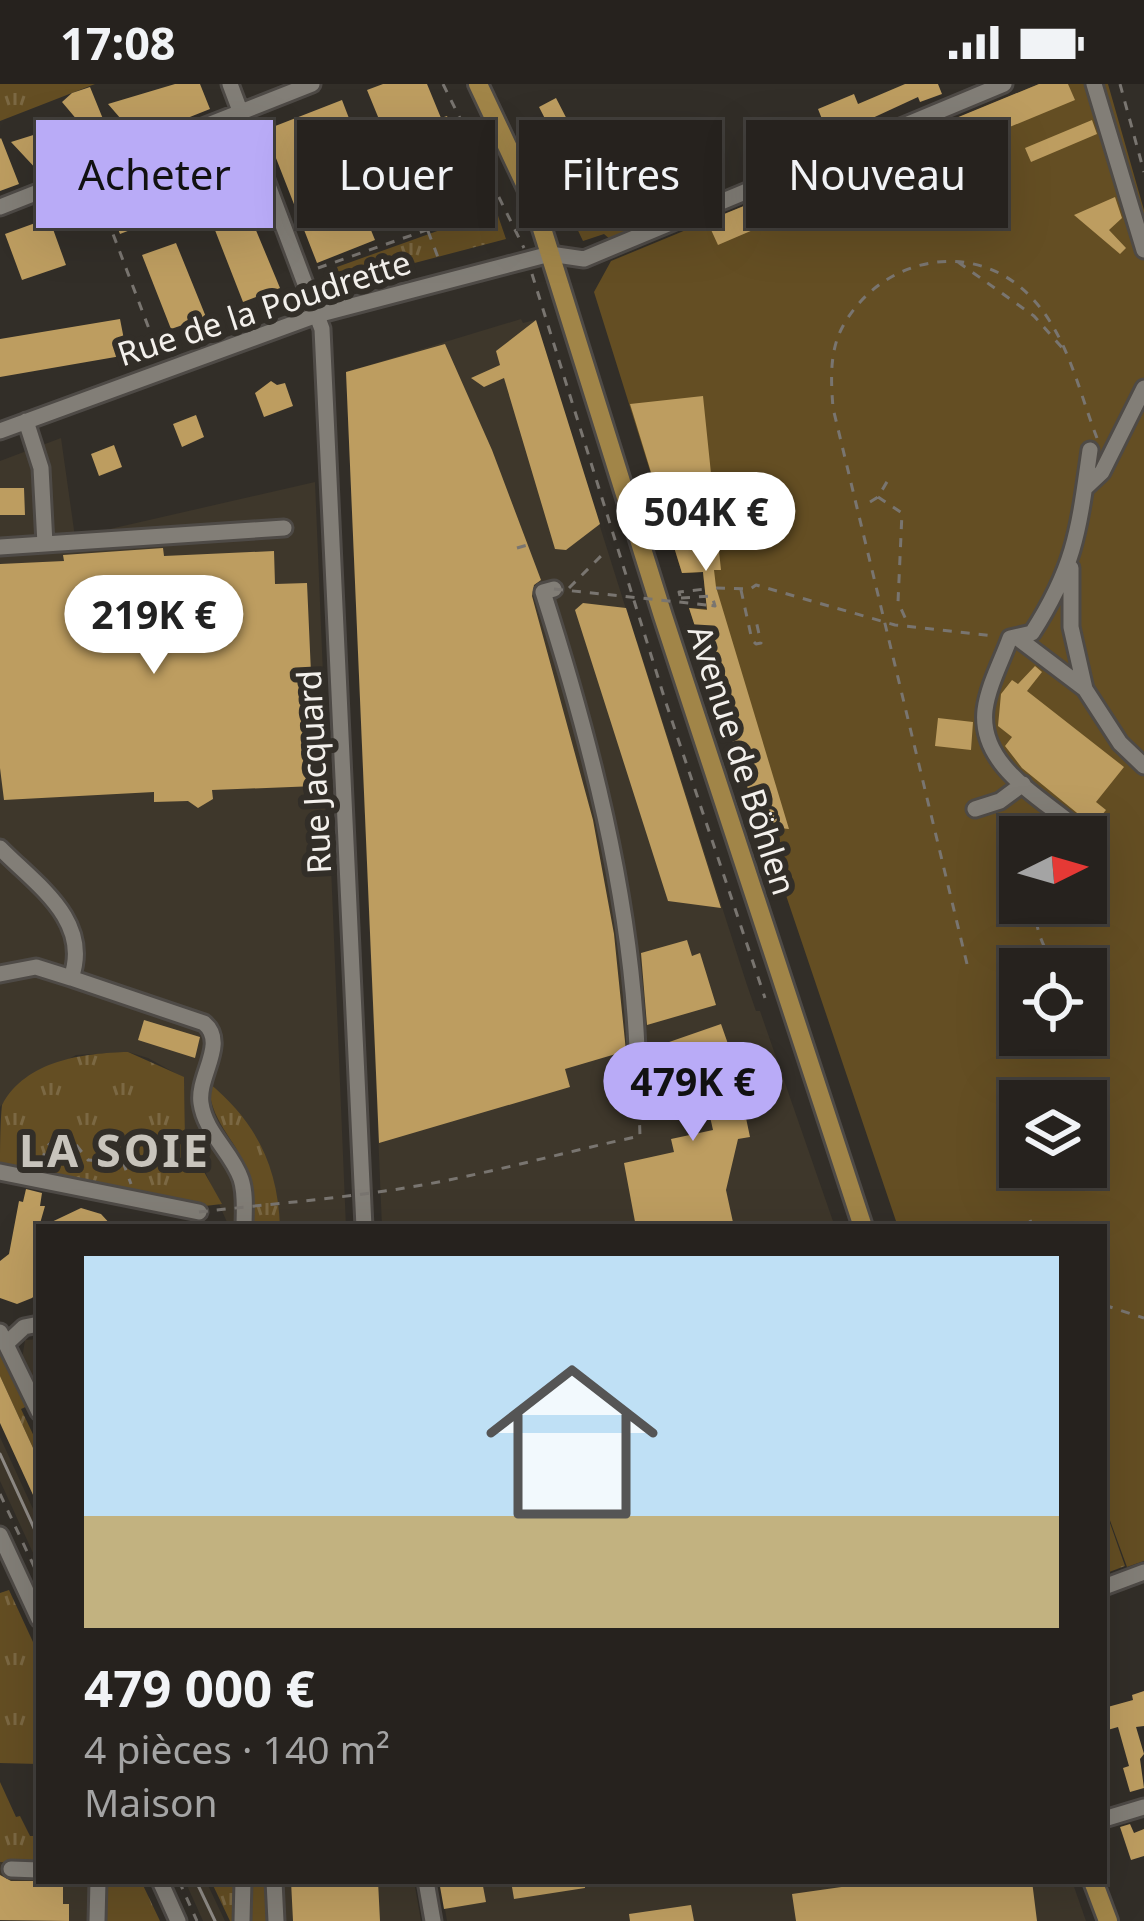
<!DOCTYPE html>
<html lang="fr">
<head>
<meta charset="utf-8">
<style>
  :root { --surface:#26221e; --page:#2e2a27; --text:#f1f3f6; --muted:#a4a4a4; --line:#423f3c; --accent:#b9abf7 }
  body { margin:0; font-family:"Noto Sans",sans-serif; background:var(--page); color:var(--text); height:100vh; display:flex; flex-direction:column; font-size:45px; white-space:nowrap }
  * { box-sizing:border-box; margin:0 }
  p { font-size:39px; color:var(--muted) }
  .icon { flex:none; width:66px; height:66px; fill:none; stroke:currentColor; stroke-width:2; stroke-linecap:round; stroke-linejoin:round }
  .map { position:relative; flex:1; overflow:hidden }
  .panel { position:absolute; left:36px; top:1140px; width:1071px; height:660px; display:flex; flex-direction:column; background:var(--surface); border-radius:0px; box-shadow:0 12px 48px #0002,0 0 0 3px var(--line) }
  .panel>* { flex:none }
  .banner { position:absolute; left:36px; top:36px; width:1074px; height:108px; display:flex; gap:24px }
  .needle { width:78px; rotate:85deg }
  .controls { position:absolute; left:999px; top:732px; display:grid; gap:24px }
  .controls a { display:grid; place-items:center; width:108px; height:108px; border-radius:0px; background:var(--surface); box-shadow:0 12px 48px #0002,0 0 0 3px var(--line); font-size:60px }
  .price { position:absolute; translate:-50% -102px; padding:0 27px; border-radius:42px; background:#fff; color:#222; font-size:39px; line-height:78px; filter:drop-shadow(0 3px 6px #0008) }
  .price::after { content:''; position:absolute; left:50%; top:72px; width:36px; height:27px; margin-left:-18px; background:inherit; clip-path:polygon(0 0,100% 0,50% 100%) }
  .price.on { background:var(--accent); color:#111 }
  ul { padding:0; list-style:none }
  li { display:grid; align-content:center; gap:24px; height:636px; padding:0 48px }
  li+li { border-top:3px solid var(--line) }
  li span { display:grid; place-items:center; height:372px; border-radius:0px; color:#555 }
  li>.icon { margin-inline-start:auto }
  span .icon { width:216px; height:216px; fill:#fffc; stroke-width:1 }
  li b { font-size:51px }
  .chip { padding:0 42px; border-radius:0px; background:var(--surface); box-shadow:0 12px 48px #0002,0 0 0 3px var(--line); font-size:42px; line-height:108px }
  .chip.on { background:var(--accent); color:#111 }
  .status { display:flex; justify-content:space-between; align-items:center; height:84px; padding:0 60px; background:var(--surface); direction:ltr }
  .status svg { height:33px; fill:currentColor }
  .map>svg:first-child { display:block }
  .built { fill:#3e372b }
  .grass { fill:url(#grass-tufts) }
  .pitch { fill:#644e23; fill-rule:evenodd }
  .building { fill:#bd9d60 }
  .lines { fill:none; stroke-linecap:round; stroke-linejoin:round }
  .minor-casing { stroke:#4e4a46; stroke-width:21 }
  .major-casing { stroke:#4e4a46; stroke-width:24 }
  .path { stroke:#797570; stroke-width:3; stroke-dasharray:9 9; stroke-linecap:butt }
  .minor { stroke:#827e77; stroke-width:15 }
  .major { stroke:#a18548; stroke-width:18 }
  .tram { stroke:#8f8b86; stroke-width:3 }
  .path-bridge { stroke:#797570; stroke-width:3; stroke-dasharray:9 9; stroke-linecap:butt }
  .labels { text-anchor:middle; stroke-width:12; stroke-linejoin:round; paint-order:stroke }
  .street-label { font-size:33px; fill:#f3f0ec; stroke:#322e28 }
  .district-label { font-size:45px; font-weight:bold; letter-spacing:3px; fill:#c8c4bc; stroke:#322e28 }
</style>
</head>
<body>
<div class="status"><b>17:08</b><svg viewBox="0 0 49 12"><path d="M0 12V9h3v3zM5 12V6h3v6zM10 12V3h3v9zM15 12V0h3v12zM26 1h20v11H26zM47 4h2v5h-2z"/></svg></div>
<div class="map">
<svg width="1144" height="1837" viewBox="0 0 1144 1837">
  <defs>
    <pattern id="grass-tufts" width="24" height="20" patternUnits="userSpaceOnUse" patternTransform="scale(3)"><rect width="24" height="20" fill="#644e23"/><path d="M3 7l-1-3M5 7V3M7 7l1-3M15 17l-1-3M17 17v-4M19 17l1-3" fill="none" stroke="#7b6843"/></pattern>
  </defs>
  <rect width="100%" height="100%" fill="#322e28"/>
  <path class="built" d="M521,235L523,239L535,236L631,541L630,559L637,557L747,901L756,927H760L835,1143H382L346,288Z
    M61,354L75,453L315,398L346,1143H229L201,1078L185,1054L184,994L148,974L128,968L76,971L14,1006L0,1023V377Z
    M39,1255V1312L22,1275L25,1256Z
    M0,1353L39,1438V1482L0,1397Z
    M0,1778L39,1780V1797H90L89,1837H0Z
    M185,1797H206L225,1837H203Z
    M265,1797H414L421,1837H266Z
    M440,1797H1072L1086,1837H447Z"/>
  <path class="grass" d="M0,0H95L0,37Z
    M621,112L636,145L611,156L604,150L583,157L572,134Z
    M496,126L506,155L342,198L337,183Z
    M128,968L184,993L185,1054L222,1120L196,1123L193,1134L0,1096C0,1075 0,1038 2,1021C26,976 84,969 128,968Z
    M209,999C256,1038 278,1082 280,1143H253C252,1125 254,1103 247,1086C235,1054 209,1036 209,999Z
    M0,1253L30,1321L21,1325L39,1363V1377L0,1292Z
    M1104,1422L1125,1482L1104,1490Z
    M9,1506L39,1571V1680L0,1679V1509Z
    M0,1698L16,1733L20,1732L30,1752H39V1780L0,1778Z
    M104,1797H141L160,1837H103Z
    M211,1797H233L237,1837H230Z
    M253,1797H265L266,1837H250Z"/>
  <path class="pitch" d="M1039,0H1108L1144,126V1477L1127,1483L1104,1420V1143H898L689,524L707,525L703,488L682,489L594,208L611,177ZM1020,753H1086V819H1020ZM1020,885H1086V951H1020ZM1020,1017H1086V1083H1020Z"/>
  <path class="building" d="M175,0H200L210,25L142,52L134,50L108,20Z
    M383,0H427L441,34L447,32L463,71L447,77L466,123L416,143L403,111L425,102L399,39L383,45L367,6Z
    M905,0H938L942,10L920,18L918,13L840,49L837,42L817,51L812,39L822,35L818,25L854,10L858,20Z
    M1039,0H1068L1075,16L959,64L954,52L928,62L922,48Z
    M90,3L114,62L45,89L43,86L39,88L11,58L78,37L62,18L72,9Z
    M556,14L573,47L556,56L539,23Z
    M342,16L355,50L314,67L339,133L362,124L375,156L317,179L265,46Z
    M1092,36L1097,50L1031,78L1025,64Z
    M808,44L815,60L792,70L785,54Z
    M672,49L687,86L704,79L706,84L714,81L721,99L700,108L697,100L669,111L647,60Z
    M1,54L19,100L0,107V55Z
    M223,62L238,100L194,117L178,80Z
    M576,73L587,96L619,82L630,106L571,133L549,84Z
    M146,90L161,134L120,150L103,107Z
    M783,106L788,120L765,130L769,139L718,161L707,137Z
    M1115,113L1122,134L1109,146L1126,164L1120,170L1074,131Z
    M248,127L280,204L243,218L213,141Z
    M49,134L66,181L22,196L5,150Z
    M176,159L206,233L171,245L142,171Z
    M120,235L127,271L0,293V255Z
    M536,236L600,440L566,466L555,465L504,294L484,303L471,294L500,281L496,267Z
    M445,260L492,366L541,496L534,501L532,512L593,736L614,850L626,967L565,985L570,1003L379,1059L346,288Z
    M271,297L277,301L285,299L293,322L264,333L255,309Z
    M703,312L721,486H714L716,503L789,745L760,742L689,524L707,526L703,488L682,489L630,320Z
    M196,331L204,353L182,363L173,340Z
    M114,361L122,383L99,392L91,370Z
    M0,404H24L25,431H0Z
    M163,464L164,472L274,467L275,500L307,499L316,702L212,706L213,715L198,724L188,717L154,718V708L4,716L0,684V480L64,477L63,471Z
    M583,519L626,524L721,824L668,817L575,526Z
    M1035,582L1042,588L1027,607L1124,683L1096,718L1106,726L1093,742L1022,684L1005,662L1012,653L998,642L1001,610L1012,596L1018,600Z
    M938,634L973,638L971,666L935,662Z
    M687,856L692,872L700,869L716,921L647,941L641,869Z
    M144,936L200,953L195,974L138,956Z
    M721,940L734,977L750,1053L738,1055L726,1106L734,1143H636L624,1079L674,1068L671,1055L713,1046L697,975L670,985L668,979L646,986L642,975L649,965Z
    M26,1105L42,1109L40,1122H45L39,1143V1207L32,1214L17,1220L0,1214V1177L9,1170L19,1117L23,1118Z
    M81,1124L101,1130L113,1143H41Z
    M0,1292L39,1377V1424L0,1339Z
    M1144,1607V1642L1136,1643L1144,1670L1140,1675L1144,1704L1130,1708L1123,1684L1129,1682L1118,1643L1104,1647V1624L1133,1616L1132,1611Z
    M1130,1740L1134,1749L1144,1745V1772L1131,1776L1120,1743Z
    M0,1791L11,1797H63V1820H69V1837L0,1836Z
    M291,1797H378L380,1837H293Z
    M439,1797H482L486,1818L444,1825Z
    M511,1797H585V1804L514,1815Z
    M884,1797H1032L1037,1837H796L792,1810Z
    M691,1821L694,1837H630L629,1830Z"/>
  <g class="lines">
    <g class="minor-casing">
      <path id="minor" d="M230,0L322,245L364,1143
        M1094,0L1144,166
        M0,123L312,0
        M0,347L317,231L550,170L584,175L1004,0
        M1085,404L1102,388L1144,304
        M45,460L284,444
        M0,463L45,460L41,384L26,337
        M1071,484V543L1085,605
        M554,505L543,508C590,655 630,809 637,964
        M1019,555L1085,605L1120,659L1144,682
        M975,725L1000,717L1023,700
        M1073,741C1037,711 979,680 985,626C988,602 1002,576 1010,554L1032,549C1076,481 1079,443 1090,366
        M0,764C35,800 92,836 71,894L204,939C228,959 197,992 201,1019C205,1049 232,1068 241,1095C246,1110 244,1128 244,1143
        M0,890L36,883L71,894
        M0,1088L199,1128
        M0,1248L39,1328
        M8,1258L24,1243L39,1240
        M0,1451L39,1535
        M1104,1503L1144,1488
        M1104,1735L1144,1723
        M11,1785L39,1786
        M160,1797L178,1837
        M274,1797L276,1837
        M426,1797L433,1837
        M97,1837L98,1797
        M242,1837L243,1797"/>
    </g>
    <g class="major-casing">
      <path id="major" d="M478,0L534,119L663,532L863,1143
        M1093,1797L1108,1837"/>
    </g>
    <path class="path" d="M443,0L524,164
      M1120,0L1144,88
      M94,100L159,271
      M428,147L439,176
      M958,178L1034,232L1065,267
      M318,184L498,121
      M532,190L666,619L765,914
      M878,413L902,429L898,518L908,540
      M870,418L878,413L891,391
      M517,464L531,460
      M569,504L601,472L609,470
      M716,504L750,505L756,501L895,541L995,552
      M741,506L752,556L756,560L761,559L755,532
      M680,512L679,508L705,505
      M681,514L712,512L715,522L707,521
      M1035,819C1035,845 1042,864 1059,885
      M967,880L833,324C831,297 829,267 843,242C881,173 974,153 1031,213C1068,252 1078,305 1097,354
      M42,1078L46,1063L61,1051L70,1053L88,1076L123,1078L131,1100
      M1030,1136L1033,1143
      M1104,1221L1144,1234
      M0,1410L39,1493
      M179,1797L197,1837"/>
    <use href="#minor" class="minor"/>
    <use href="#major" class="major"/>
    <path class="tram" d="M0,1370L39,1455
      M196,1797L215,1837"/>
    <path class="path-bridge" d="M554,505L707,521
      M199,1128C260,1121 323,1116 385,1107C471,1095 555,1070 640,1052L637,964"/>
  </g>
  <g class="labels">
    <g class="street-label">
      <text transform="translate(264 224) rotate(-18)" y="12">Rue de la Poudrette</text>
      <text transform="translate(742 676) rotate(72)" y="12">Avenue de Böhlen</text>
      <text transform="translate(314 688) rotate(-93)" y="12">Rue Jacquard</text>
    </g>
    <g class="district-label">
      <text x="115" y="1083">LA SOIE</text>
    </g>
  </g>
</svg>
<div class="controls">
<a><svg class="needle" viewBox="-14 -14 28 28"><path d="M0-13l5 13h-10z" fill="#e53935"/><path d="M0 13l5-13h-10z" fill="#a4a4a4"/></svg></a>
<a><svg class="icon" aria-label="locate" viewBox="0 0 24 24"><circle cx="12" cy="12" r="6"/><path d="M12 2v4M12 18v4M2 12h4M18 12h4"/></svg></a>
<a><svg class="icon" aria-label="layers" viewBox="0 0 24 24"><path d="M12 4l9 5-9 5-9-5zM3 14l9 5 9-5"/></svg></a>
</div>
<b class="price" style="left:706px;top:490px">504K €</b>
<b class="price" style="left:154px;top:593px">219K €</b>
<b class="price on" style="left:693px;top:1060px">479K €</b>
<div class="banner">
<a class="chip on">Acheter</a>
<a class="chip">Louer</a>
<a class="chip">Filtres</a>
<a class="chip">Nouveau</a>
</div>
<section class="panel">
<ul>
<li><span style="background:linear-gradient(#bfe0f5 70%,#c2b280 0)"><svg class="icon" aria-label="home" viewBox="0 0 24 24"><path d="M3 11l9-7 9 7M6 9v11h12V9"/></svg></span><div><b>479 000 €</b><p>4 pièces · 140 m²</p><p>Maison</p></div></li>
</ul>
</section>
</div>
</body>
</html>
